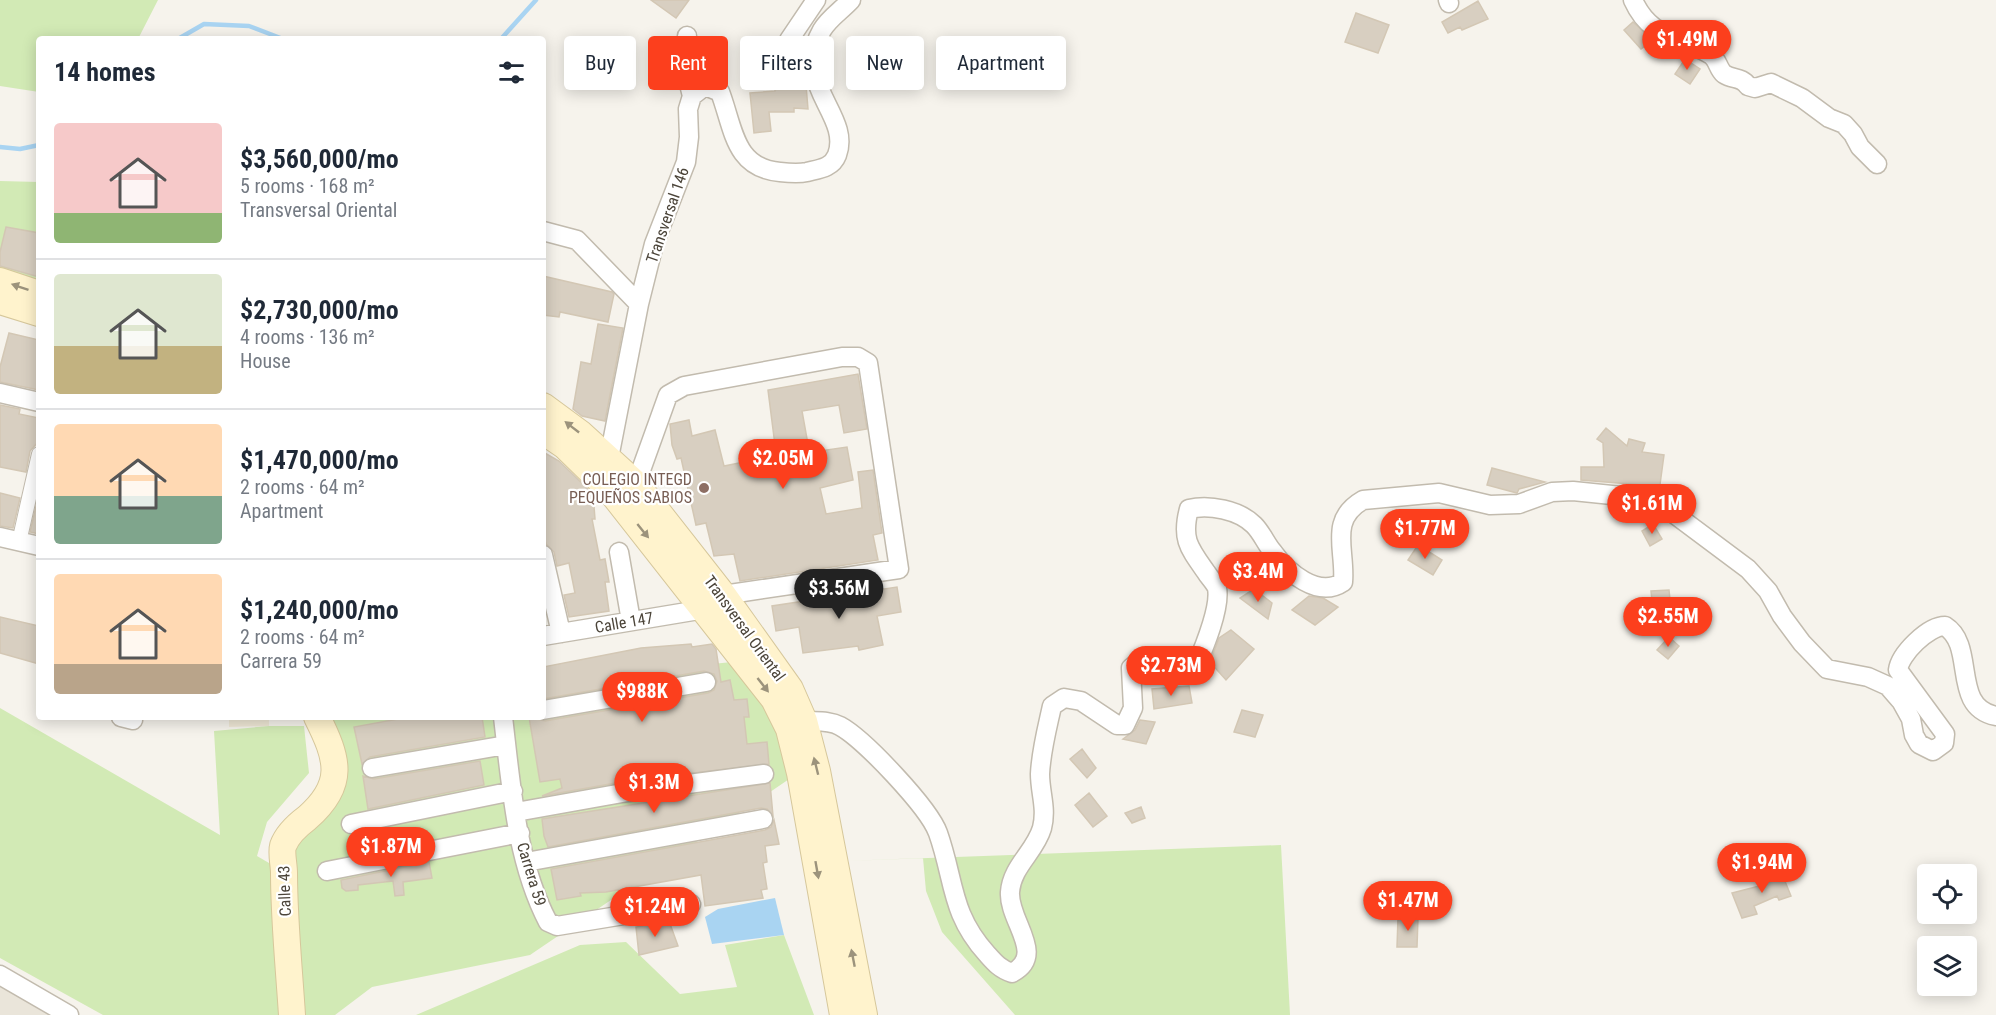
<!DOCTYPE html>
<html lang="en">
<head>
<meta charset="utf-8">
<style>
  :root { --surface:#fff; --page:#f2f2f3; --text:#1f2937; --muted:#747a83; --line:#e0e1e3; --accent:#fc3f1d }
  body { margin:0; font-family:"Roboto Condensed",sans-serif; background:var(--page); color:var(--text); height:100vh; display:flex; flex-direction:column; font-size:22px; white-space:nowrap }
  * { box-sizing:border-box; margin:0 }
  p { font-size:20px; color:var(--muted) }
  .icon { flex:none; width:33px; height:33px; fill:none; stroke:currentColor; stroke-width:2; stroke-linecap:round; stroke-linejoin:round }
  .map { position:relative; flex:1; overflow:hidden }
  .panel { position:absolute; left:36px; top:36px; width:510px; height:684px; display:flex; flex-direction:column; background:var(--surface); border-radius:6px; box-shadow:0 3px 15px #0003 }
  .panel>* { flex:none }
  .banner { position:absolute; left:564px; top:36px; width:570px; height:54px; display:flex; gap:12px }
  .controls { position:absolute; left:1917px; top:864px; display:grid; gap:12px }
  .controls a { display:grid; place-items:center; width:60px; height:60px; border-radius:6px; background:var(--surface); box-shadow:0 3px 15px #0003; font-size:30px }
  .price { position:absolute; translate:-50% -51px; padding:0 14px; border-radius:21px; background:var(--accent); color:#fff; font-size:20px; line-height:39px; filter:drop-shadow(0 2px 3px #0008) }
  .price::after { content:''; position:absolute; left:50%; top:36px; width:18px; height:14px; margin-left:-9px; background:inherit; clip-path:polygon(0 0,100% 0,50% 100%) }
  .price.selected { background:#222; color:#fff }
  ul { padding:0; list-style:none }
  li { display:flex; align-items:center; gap:18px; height:150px; padding:0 18px }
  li+li { border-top:2px solid var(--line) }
  li span { display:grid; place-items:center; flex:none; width:168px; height:120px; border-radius:6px; color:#555 }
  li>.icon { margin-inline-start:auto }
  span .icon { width:72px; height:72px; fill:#fffc; stroke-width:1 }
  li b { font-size:26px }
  h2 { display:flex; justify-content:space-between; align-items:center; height:72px; padding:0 18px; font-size:26px }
  .chip { padding:0 21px; border-radius:6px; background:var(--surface); box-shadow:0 3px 15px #0003; font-size:21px; line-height:54px }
  .chip.selected { background:var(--accent); color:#fff }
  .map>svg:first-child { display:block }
  .residential { fill:#eae5da }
  .education { fill:#efe8d6 }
  .green { fill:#d2eab5 }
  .water { fill:#a9d4f2 }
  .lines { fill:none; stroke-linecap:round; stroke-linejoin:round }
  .stream { stroke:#a9d4f2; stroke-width:4.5 }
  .building { fill:#d8cfc1; stroke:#d3c7b4; stroke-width:1.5 }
  .pedestrian-casing { stroke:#c2bbae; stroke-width:16 }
  .minor-casing { stroke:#c2bbae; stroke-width:21 }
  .secondary-casing { stroke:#d6c79b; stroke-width:28 }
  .pedestrian { stroke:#fff; stroke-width:14 }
  .minor { stroke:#fff; stroke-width:18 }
  .secondary { stroke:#fff3cd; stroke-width:26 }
  .oneway { fill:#9c937c }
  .education-dot { fill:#8d6e63; stroke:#fff; stroke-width:2 }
  .labels { text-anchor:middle; stroke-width:4.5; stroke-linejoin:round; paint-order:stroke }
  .street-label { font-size:16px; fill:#4b4439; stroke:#fff }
  .education-label { font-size:16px; fill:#785e54; stroke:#fff; text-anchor:end }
</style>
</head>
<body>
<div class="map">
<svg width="1996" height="1015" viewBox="0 0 1996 1015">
  <rect width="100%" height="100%" fill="#f6f3ec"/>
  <path class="residential" d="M0,982L60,1015H0Z"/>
  <path class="education" d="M229,717H269V726L229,727Z"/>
  <path class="green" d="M0,0H158L138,39H39V92L0,86Z
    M0,181L39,182V290L0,275Z
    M742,661L798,773L530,955L372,987L335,1015H103L0,958V708L220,835L214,731L269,726H304L309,773L267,822L257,856L281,870L327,787L315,717H543V681Z
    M1281,845L1290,1015H1015L942,932L926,891L923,858L845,861Z
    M784,935L814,1015H416L580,945L626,942L680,994L737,987L725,945Z"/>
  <path class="water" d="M775,898L784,935L712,944L705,917L718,909Z"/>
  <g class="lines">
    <path class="stream" d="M178,39L204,24L249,26L283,39
      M501,39L536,0
      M0,147L20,149L39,145"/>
  </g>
  <path class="building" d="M651,0H689L676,18Z
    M1478,1L1488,19L1462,30L1460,27L1448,33L1442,22Z
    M1356,13L1389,25L1378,53L1345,42Z
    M1633,22L1653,40L1641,49L1624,30Z
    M766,41H778L777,65H766Z
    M1685,59L1700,69L1690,84L1675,74Z
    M775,85H806L808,109L794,108V112H769L771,131L754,133L750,93L775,91Z
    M6,227L39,233V277L0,266V252Z
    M543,276L612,292L614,294L608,322L560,312L559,317L543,315Z
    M598,324L623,328L605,421L582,416L573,409L581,362L591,364Z
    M9,333L39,340V390L0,382V367Z
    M858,374L867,429L844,433L839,405L802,411L809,450L813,449V452L847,447L853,480L820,488L826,514L862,508L858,472L873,470L882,533L873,535L878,560L740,581L734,554L714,556L706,523L696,525L681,458L677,459L672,445L670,424L689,420L692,436L715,430L724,466L769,457L768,455L776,453L768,390Z
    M0,405L20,409L19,414L39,418V441L30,451L26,472L0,467Z
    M1606,428L1627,446L1629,439L1645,443L1642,452L1664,455L1659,492L1643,485L1581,480V467H1604L1603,443L1597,439Z
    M543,452L559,461L593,494L595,519H592L600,560L605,559L609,582H605L609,611L569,617L564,595L575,593L569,563L557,566L554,552L546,544L543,533Z
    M1492,468L1545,482L1519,489L1517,493L1487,485Z
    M0,493L20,498L13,528L0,526Z
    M37,502H39V534L30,532Z
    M1653,524L1662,539L1650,546L1642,531Z
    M1418,545L1442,560L1433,575L1408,560Z
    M897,587L901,612L877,616L883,645L859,650L858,646L803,653L799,627L776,631L772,606Z
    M1254,589L1272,603L1268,619L1240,598Z
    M1669,590L1672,619L1654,620L1651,591Z
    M1309,596L1323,598L1338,607L1315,625L1292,610Z
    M0,617L39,626V664L0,653Z
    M1231,630L1254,649L1226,680L1210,662L1219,638Z
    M1669,637L1679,646L1668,659L1657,650Z
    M691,644L692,647L712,644L716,649L721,682L730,680L734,700L747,699L749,717H744L747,744L767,742L769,764L627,781L542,796L562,788L560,779L540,782L529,717L545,721L708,693L714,690L717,681L714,674L704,671L543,699V667L641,648Z
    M1189,686L1192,703L1154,709L1152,689Z
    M1242,710L1263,715L1255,737L1234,732Z
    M409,717H482L485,737L370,757L362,764L354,727Z
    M1140,720L1155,722L1146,744L1123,739L1135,730Z
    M1082,749L1096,768L1087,778L1070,759Z
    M480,761L484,785L368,809L363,776L374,779Z
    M770,783L773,816L767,809L761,808L548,847L544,836L542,819Z
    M1089,793L1107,816L1093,827L1075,805Z
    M1141,807L1145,818L1132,823L1125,813Z
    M774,820L779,844L765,846L767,862L763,863L767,889L761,890L763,898L705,906L701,875L606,892L580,893L581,896L557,900L551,869L765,830L771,827Z
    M429,862L432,878L403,882L404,895L395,896L393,881L358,885V890L346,891L342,888L341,880Z
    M1780,869L1791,896L1779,900L1777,896L1754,906L1757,914L1742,918L1732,893L1767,884L1763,876Z
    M1398,918H1418L1417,947H1397Z
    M669,921L678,946L639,955L636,927Z"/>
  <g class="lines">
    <g class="pedestrian-casing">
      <path id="pedestrian" d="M19,542L39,454"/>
    </g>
    <g class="minor-casing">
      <path id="minor" d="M1448,0L1449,3
        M1633,0C1651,40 1680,35 1711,55C1718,60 1718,69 1724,74C1733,80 1741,76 1748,86L1755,88L1771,83L1802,98L1829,118L1844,124L1853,134L1860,147L1877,164
        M687,36L686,72L692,96
        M788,73L789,40L816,0
        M543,231L577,240L639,304
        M0,393L39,402
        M609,458L639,304L654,244L686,162L689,137L688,109L692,96L705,86L720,92C734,129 734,168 780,172C789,173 798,174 807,172C819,169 832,168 837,155C852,115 791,84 822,30C829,18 842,10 851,0
        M636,484L668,395L684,386L842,357H858L868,363L899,569L723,595
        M0,537L39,546
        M619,552L631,621
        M543,555L561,633
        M543,636L705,609
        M543,710L706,682
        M121,717L133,720V717
        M503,717C511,784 516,861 548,922L557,926L691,904
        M804,721C816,722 829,720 840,726C864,739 929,808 938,833C955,881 950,913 987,954C995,963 1000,969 1012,973C1047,955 1008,921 1010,892C1012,866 1035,852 1042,828C1047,808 1040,793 1040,774C1041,751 1047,729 1052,706L1064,698L1081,701L1117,725H1125L1133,708L1131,668L1137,663C1160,663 1170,674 1195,669C1203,650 1221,608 1217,588C1215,583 1209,577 1206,572C1189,548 1181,539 1189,509C1209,504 1239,510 1254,525C1262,533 1266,544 1273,552C1287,572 1318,599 1343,582C1346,550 1328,520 1363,500L1439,493L1490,505L1519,504L1552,492L1573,491L1641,498L1661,504L1748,569L1768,591L1782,616L1802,643L1827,669L1868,677L1888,686L1901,701L1911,719L1914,735L1919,744L1933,751L1944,743L1945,734L1898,670C1900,654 1928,626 1945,626C1977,646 1950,707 1996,716
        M372,768L506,745
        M516,812L628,792L764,774
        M351,824L513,791
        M526,862L763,819
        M327,871L520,833
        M0,975L69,1015"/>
    </g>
    <g class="secondary-casing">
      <path id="secondary" d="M0,281L39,294
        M0,301L39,313
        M543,406L581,434L636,484L723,595L790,689L804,721L817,771L864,1015
        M543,431L565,446L609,489L774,699L789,729L800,773L843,1015
        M292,1015C289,968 284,920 284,873C284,865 281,853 283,846C287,835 299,824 307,818C346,784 338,759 317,717"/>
    </g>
    <use href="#pedestrian" class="pedestrian"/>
    <use href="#minor" class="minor"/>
    <use href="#secondary" class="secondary"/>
  </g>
  <defs><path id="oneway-solid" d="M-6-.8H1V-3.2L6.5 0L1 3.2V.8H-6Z" transform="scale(1.5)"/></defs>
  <g class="oneway">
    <use href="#oneway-solid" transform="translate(20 287) rotate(-161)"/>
    <use href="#oneway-solid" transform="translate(572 427) rotate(-142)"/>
    <use href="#oneway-solid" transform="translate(643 531) rotate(51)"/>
    <use href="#oneway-solid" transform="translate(763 685) rotate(52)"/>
    <use href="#oneway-solid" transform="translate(816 766) rotate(-104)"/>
    <use href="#oneway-solid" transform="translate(817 870) rotate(80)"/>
    <use href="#oneway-solid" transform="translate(853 958) rotate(-101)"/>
  </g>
  <circle class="education-dot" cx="704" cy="488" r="6"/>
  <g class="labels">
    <g class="street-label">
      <text transform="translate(667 215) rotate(-71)" y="6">Transversal 146</text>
      <text transform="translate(624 622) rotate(-10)" y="6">Calle 147</text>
      <text transform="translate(745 628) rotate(54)" y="6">Transversal Oriental</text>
      <text transform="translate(532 874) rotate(73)" y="6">Carrera 59</text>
      <text transform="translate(284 891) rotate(-92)" y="6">Calle 43</text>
    </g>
    <g class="education-label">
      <text x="692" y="485">COLEGIO INTEGD<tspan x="692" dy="18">PEQUEÑOS SABIOS</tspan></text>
    </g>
  </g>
</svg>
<div class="controls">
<a><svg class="icon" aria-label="locate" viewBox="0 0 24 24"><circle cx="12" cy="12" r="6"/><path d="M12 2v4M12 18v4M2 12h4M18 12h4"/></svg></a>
<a><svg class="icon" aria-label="layers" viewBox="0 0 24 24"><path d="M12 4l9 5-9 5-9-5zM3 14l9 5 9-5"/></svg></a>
</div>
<b class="price" style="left:1687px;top:71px">$1.49M</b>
<b class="price" style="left:783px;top:490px">$2.05M</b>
<b class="price" style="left:1652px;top:535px">$1.61M</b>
<b class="price" style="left:1425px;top:560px">$1.77M</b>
<b class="price" style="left:1258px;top:603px">$3.4M</b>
<b class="price selected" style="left:839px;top:620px">$3.56M</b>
<b class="price" style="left:1668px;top:648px">$2.55M</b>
<b class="price" style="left:1171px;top:697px">$2.73M</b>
<b class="price" style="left:642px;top:723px">$988K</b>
<b class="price" style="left:654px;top:814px">$1.3M</b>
<b class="price" style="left:391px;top:878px">$1.87M</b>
<b class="price" style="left:1762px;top:894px">$1.94M</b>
<b class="price" style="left:1408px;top:932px">$1.47M</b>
<b class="price" style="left:655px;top:938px">$1.24M</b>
<div class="banner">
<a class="chip">Buy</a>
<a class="chip selected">Rent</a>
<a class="chip">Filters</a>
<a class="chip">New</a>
<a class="chip">Apartment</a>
</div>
<section class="panel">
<h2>14 homes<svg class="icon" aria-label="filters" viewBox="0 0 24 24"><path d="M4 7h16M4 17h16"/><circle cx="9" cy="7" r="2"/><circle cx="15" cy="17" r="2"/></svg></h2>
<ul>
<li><span style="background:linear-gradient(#f6c9c9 75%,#8fb573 0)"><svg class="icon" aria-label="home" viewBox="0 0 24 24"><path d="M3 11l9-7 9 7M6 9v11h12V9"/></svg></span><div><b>$3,560,000/mo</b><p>5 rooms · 168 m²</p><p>Transversal Oriental</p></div></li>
<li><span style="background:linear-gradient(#dfe7d0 60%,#c2b280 0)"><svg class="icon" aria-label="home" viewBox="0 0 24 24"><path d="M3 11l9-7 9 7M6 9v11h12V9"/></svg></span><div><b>$2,730,000/mo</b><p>4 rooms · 136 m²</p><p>House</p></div></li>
<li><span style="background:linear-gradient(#ffd9b3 60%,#7fa58c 0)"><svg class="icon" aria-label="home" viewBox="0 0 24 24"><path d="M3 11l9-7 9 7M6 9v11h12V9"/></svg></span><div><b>$1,470,000/mo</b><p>2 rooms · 64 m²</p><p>Apartment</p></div></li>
<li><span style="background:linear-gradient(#ffd9b3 75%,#b9a48a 0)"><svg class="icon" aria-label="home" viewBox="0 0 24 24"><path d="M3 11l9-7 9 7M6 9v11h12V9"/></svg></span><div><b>$1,240,000/mo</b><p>2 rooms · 64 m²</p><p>Carrera 59</p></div></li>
</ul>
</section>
</div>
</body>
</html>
